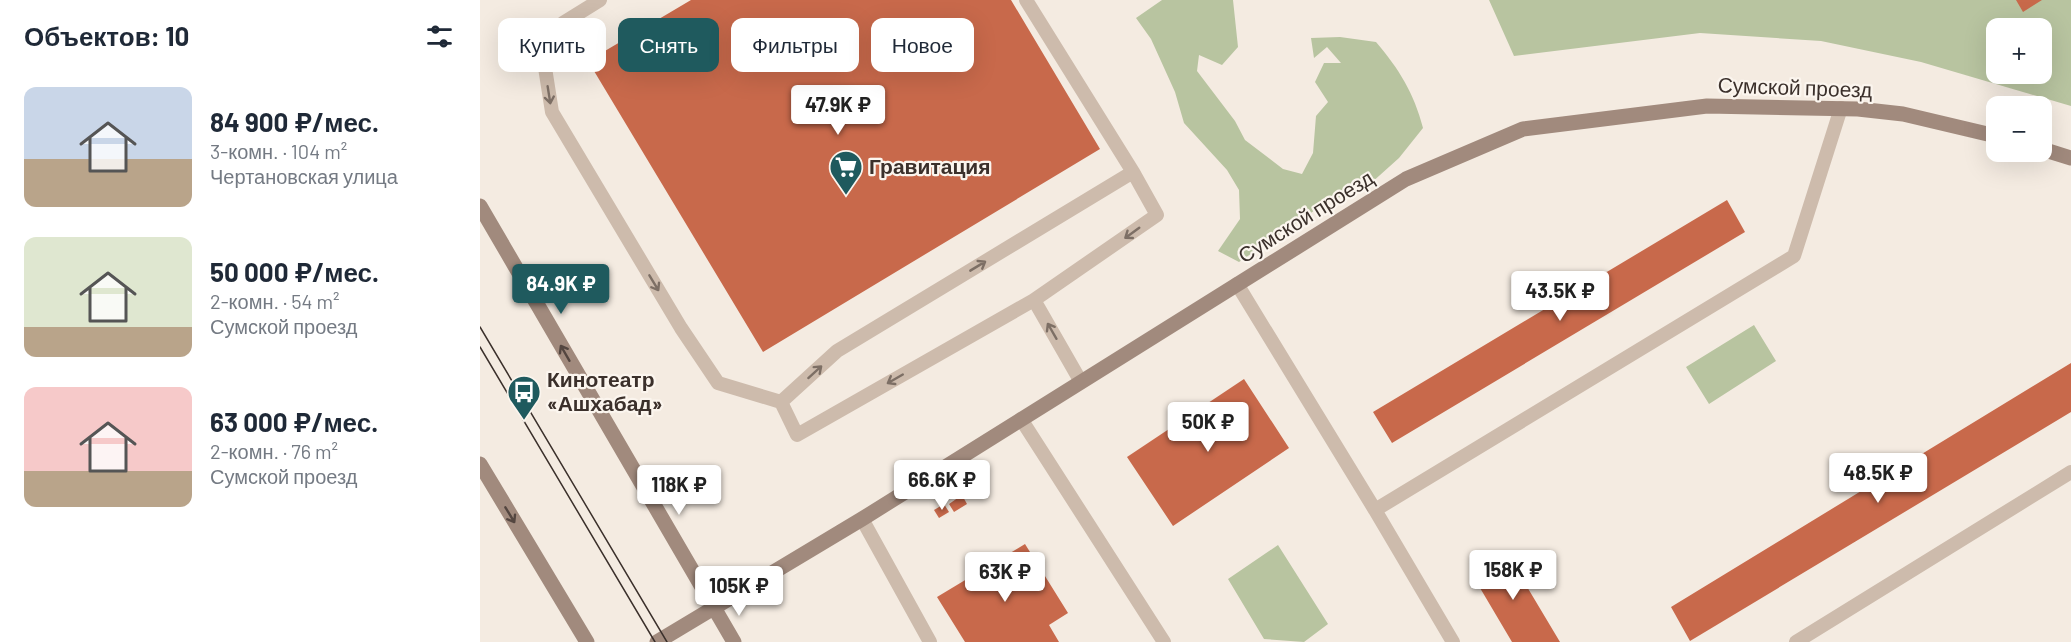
<!DOCTYPE html>
<html lang="ru">
<head>
<meta charset="utf-8">
<style>
  :root { --surface:#fff; --page:#f6f6f7; --text:#1f2937; --muted:#747a83; --accent:#1f5a5e }
  body { margin:0; font-family:Barlow,sans-serif; background:var(--page); color:var(--text); height:100vh; display:flex; flex-direction:column; font-size:22px; white-space:nowrap }
  * { box-sizing:border-box; margin:0 }
  p { font-size:20px; color:var(--muted) }
  .icon { flex:none; width:33px; height:33px; fill:none; stroke:currentColor; stroke-width:2; stroke-linecap:round; stroke-linejoin:round }
  .map { position:relative; flex:1; overflow:hidden }
  .details { display:flex; flex-direction:column; background:var(--surface); width:480px }
  .details>* { flex:none }
  .top-card { position:absolute; left:18px; top:18px; width:570px; height:54px; display:flex; gap:12px }
  .controls { position:absolute; left:1506px; top:18px; display:grid; gap:12px }
  .controls a { display:grid; place-items:center; width:66px; height:66px; border-radius:12px; background:var(--surface); box-shadow:0 6px 24px #0002; font-size:30px }
  .price { position:absolute; translate:-50% -51px; padding:0 14px; border-radius:6px; background:#fff; color:#222; font-size:20px; line-height:39px; filter:drop-shadow(0 2px 3px #0008) }
  .price::after { content:''; position:absolute; left:50%; top:36px; width:18px; height:14px; margin-left:-9px; background:inherit; clip-path:polygon(0 0,100% 0,50% 100%) }
  .price.on { background:var(--accent); color:#fff }
  ul { padding:0; list-style:none }
  li { display:flex; align-items:center; gap:18px; height:150px; padding:0 24px }
  li span { display:grid; place-items:center; flex:none; width:168px; height:120px; border-radius:12px; color:#555 }
  li>.icon { margin-inline-start:auto }
  span .icon { width:72px; height:72px; fill:#fffc; stroke-width:1 }
  li b { font-size:26px }
  h2 { display:flex; justify-content:space-between; align-items:center; height:72px; padding:0 24px; font-size:26px }
  .tag { padding:0 21px; border-radius:12px; background:var(--surface); box-shadow:0 6px 24px #0002; font-size:21px; line-height:54px }
  .tag.on { background:var(--accent); color:#fff }
  main { display:flex; flex:1; min-height:0 }
  .map>svg:first-child { display:block }
  .green { fill:#b8c4a0; fill-rule:evenodd }
  .building { fill:#c8694b }
  .lines { fill:none; stroke-linecap:round; stroke-linejoin:round }
  .lane { stroke:#cdbbac; stroke-width:14 }
  .secondary { stroke:#a18a7d; stroke-width:15 }
  .tram { stroke:#3b302b; stroke-width:1.5 }
  .oneway { stroke:#7d6f65 }
  .oneway2 { stroke:#544640 }
  .labels { text-anchor:middle; stroke-width:4.5; stroke-linejoin:round; paint-order:stroke }
  .street-label { font-size:21px; fill:#3b302b; stroke:#fbf5ee }
  .poi-label { font-size:21px; font-weight:bold; fill:#3b302b; stroke:#fbf5ee; text-anchor:start }
</style>
</head>
<body>
<main>
<section class="details">
<h2>Объектов: 10<svg class="icon" aria-label="filters" viewBox="0 0 24 24"><path d="M4 7h16M4 17h16"/><circle cx="9" cy="7" r="2"/><circle cx="15" cy="17" r="2"/></svg></h2>
<ul>
<li><span style="background:linear-gradient(#c9d6e8 60%,#b9a48a 0)"><svg class="icon" aria-label="home" viewBox="0 0 24 24"><path d="M3 11l9-7 9 7M6 9v11h12V9"/></svg></span><div><b>84 900 ₽/мес.</b><p>3-комн. · 104 m²</p><p>Чертановская улица</p></div></li>
<li><span style="background:linear-gradient(#dfe7d0 75%,#b9a48a 0)"><svg class="icon" aria-label="home" viewBox="0 0 24 24"><path d="M3 11l9-7 9 7M6 9v11h12V9"/></svg></span><div><b>50 000 ₽/мес.</b><p>2-комн. · 54 m²</p><p>Сумской проезд</p></div></li>
<li><span style="background:linear-gradient(#f6c9c9 70%,#b9a48a 0)"><svg class="icon" aria-label="home" viewBox="0 0 24 24"><path d="M3 11l9-7 9 7M6 9v11h12V9"/></svg></span><div><b>63 000 ₽/мес.</b><p>2-комн. · 76 m²</p><p>Сумской проезд</p></div></li>
</ul>
</section>
<div class="map">
<svg width="1591" height="642" viewBox="0 0 1591 642">
  <rect width="100%" height="100%" fill="#f4ebe1"/>
  <path class="green" d="M682,0H753L758,47L742,65L719,55L717,71L755,121L765,140L803,169L822,174L833,153L836,116L848,102L835,82L844,63H861L847,47L834,58L831,38L860,37L896,42C919,69 934,93 943,128L919,158L890,184L844,204L759,262L738,251L760,219L759,190L747,170L704,123L695,92L671,39L656,18Z
    M1009,0H1591V106L1441,62L1341,41L1220,33L1034,56ZM1516,28H1562V74H1516Z
    M1274,325L1296,361L1229,404L1206,367Z
    M798,545L848,624L824,642L784,639L748,579Z"/>
  <path class="building" d="M211,0H531L620,149L283,352L108,61Z
    M1536,0H1562L1543,12Z
    M1247,200L1265,232L912,443L893,412Z
    M1591,363V412L1210,641L1191,607Z
    M764,379L809,448L693,526L647,457Z
    M482,495L487,504L474,512L469,504Z
    M464,504L469,512L459,518L454,510Z
    M545,544L588,613L569,625L579,642H485L457,597Z
    M1025,550L1080,642H1032L990,571Z"/>
  <g class="lines">
    <path class="lane" d="M120,0L83,23L63,55L72,112L201,328L238,383L301,402
      M546,0L653,172L357,351L301,402L317,435L554,300L601,382
      M757,284L895,510L1314,256L1361,108
      M554,300L677,215L653,172
      M541,419L684,642
      M895,510L973,642
      M382,519L450,642
      M1316,642L1591,472"/>
    <path class="secondary" d="M1562,149L1591,158
      M0,206L254,642
      M0,464L107,642
      M177,642L382,519L926,179L1043,129L1227,106L1378,109L1423,114L1516,136"/>
    <path class="tram" d="M0,327L187,642
      M0,347L175,642"/>
  </g>
  <defs><path id="oneway-shaft" d="M-6 0H5M1.5-3L5.5 0L1.5 3" fill="none" stroke-width="1.6" stroke-linecap="round" stroke-linejoin="round" transform="scale(1.5)"/></defs>
  <g class="oneway">
    <use href="#oneway-shaft" transform="translate(69 95) rotate(81)"/>
    <use href="#oneway-shaft" transform="translate(652 233) rotate(144)"/>
    <use href="#oneway-shaft" transform="translate(498 266) rotate(-31)"/>
    <use href="#oneway-shaft" transform="translate(174 283) rotate(59)"/>
    <use href="#oneway-shaft" transform="translate(572 331) rotate(-120)"/>
    <use href="#oneway-shaft" transform="translate(335 372) rotate(-42)"/>
    <use href="#oneway-shaft" transform="translate(415 379) rotate(150)"/>
  </g>
  <g class="oneway2">
    <use href="#oneway-shaft" transform="translate(85 353) rotate(-120)"/>
    <use href="#oneway-shaft" transform="translate(30 515) rotate(59)"/>
  </g>
  <defs>
    <g id="supermarket-pin" transform="scale(1.725)"><path d="M0 17L-7.5 6A9.5 9.5 0 1 1 7.5 6Z" fill="#1f5a5e" stroke="#fbf5ee"/><path d="M-6-5.5h2.5l.6 2H6L4.5 2H-2.5L-4.4-4H-6ZM-1.5 3.2a1.3 1.3 0 1 0 .1 0ZM3 3.2a1.3 1.3 0 1 0 .1 0Z" fill="#fff"/></g>
    <g id="bus-pin" transform="scale(1.725)"><path d="M0 17L-7.5 6A9.5 9.5 0 1 1 7.5 6Z" fill="#1f5a5e" stroke="#fbf5ee"/><path d="M-5-6H5V4H4V6H2V4H-2V6H-4V4H-5ZM-3.5-4V0h7V-4ZM-3.5 1.2v1.5H-2V1.2ZM2 1.2v1.5H3.5V1.2Z" fill="#fff"/></g>
  </defs>
  <g fill-rule="evenodd">
    <use href="#supermarket-pin" x="366" y="167"/>
    <use href="#bus-pin" x="44" y="392"/>
  </g>
  <g class="labels">
    <g class="street-label">
      <text transform="translate(1315 88) rotate(2)" y="7">Сумской проезд</text>
      <text transform="translate(826 217) rotate(-32)" y="7">Сумской проезд</text>
    </g>
    <g class="poi-label">
      <text x="389" y="174">Гравитация</text>
      <text x="67" y="387">Кинотеатр<tspan x="67" dy="24">«Ашхабад»</tspan></text>
    </g>
  </g>
</svg>
<div class="controls">
<a>+</a>
<a>−</a>
</div>
<b class="price" style="left:358px;top:136px">47.9K ₽</b>
<b class="price on" style="left:81px;top:315px">84.9K ₽</b>
<b class="price" style="left:1080px;top:322px">43.5K ₽</b>
<b class="price" style="left:728px;top:453px">50K ₽</b>
<b class="price" style="left:1398px;top:504px">48.5K ₽</b>
<b class="price" style="left:462px;top:511px">66.6K ₽</b>
<b class="price" style="left:199px;top:516px">118K ₽</b>
<b class="price" style="left:1033px;top:601px">158K ₽</b>
<b class="price" style="left:525px;top:603px">63K ₽</b>
<b class="price" style="left:259px;top:617px">105K ₽</b>
<div class="top-card">
<a class="tag">Купить</a>
<a class="tag on">Снять</a>
<a class="tag">Фильтры</a>
<a class="tag">Новое</a>
</div>
</div>
</main>
</body>
</html>
